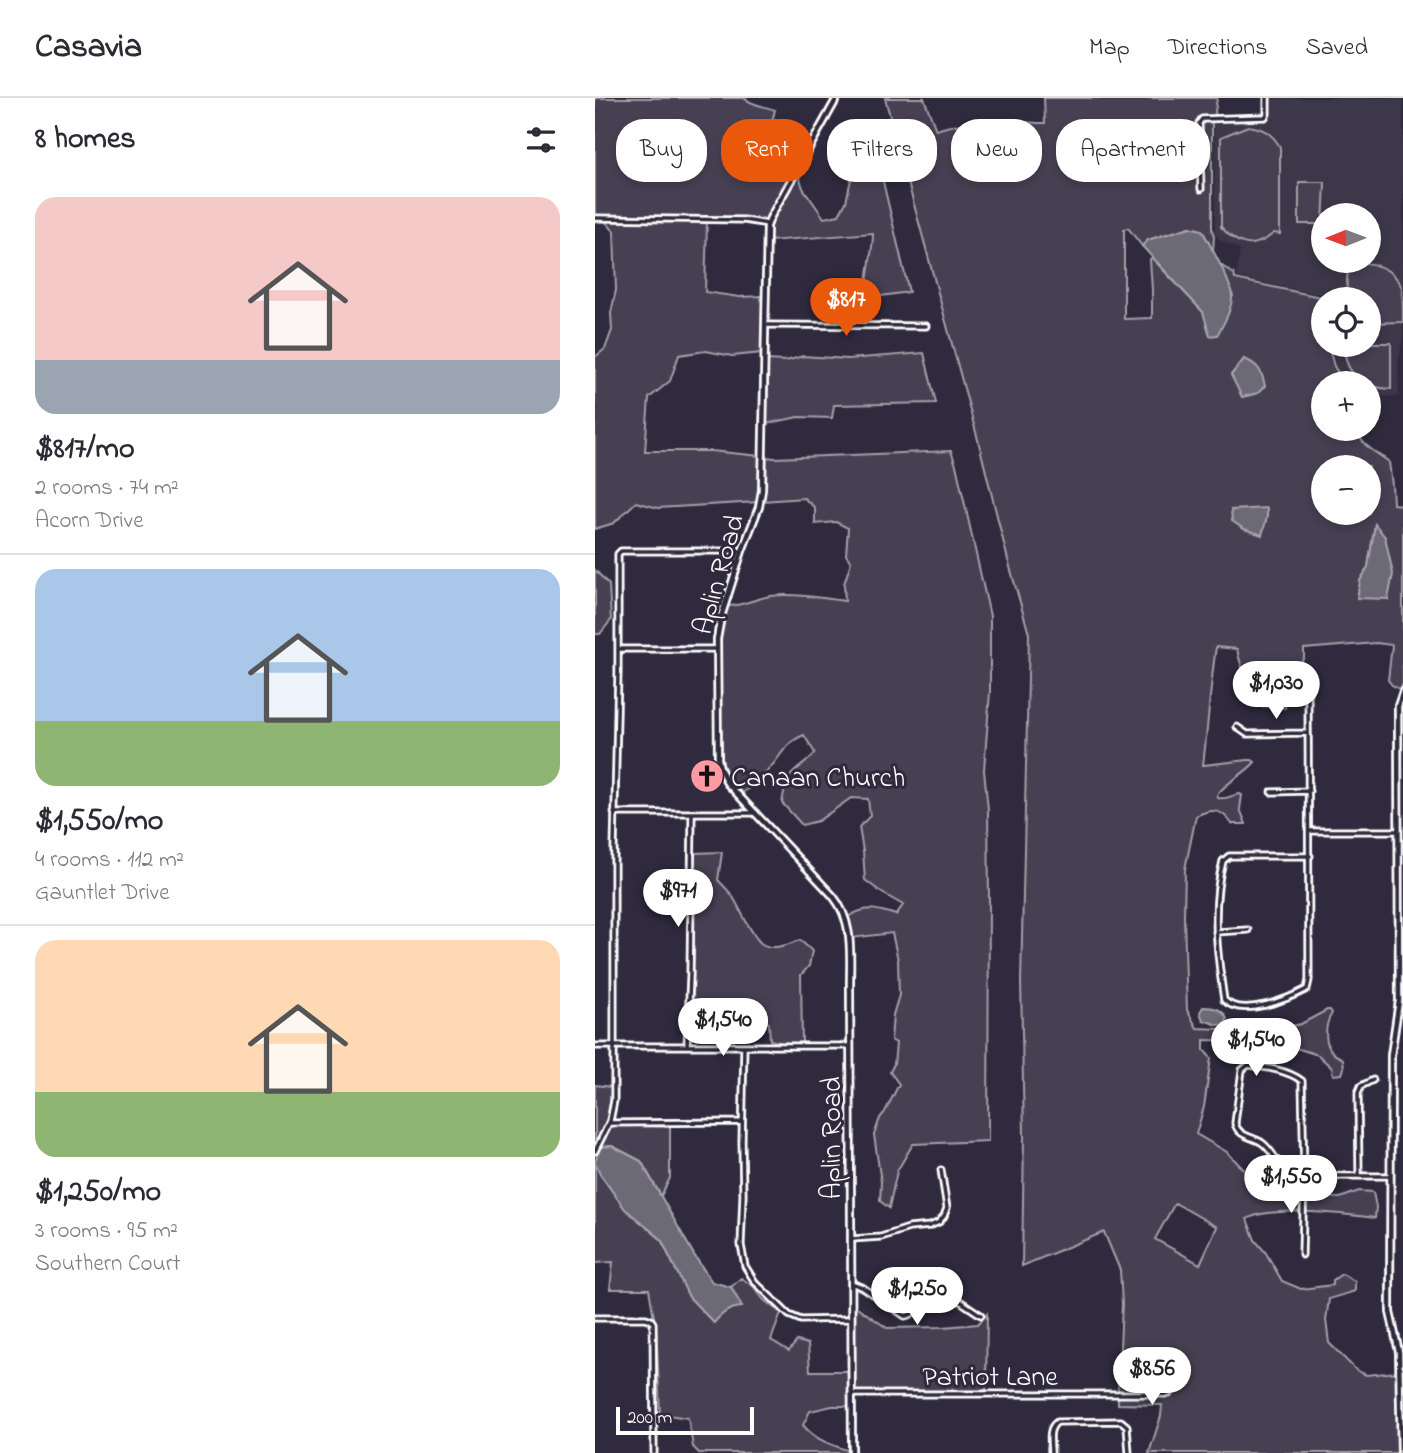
<!DOCTYPE html>
<html lang="en">
<head>
<meta charset="utf-8">
<style>
  :root { --surface:#fff; --page:#f2f2f3; --text:#2b2b33; --muted:#7c7c81; --line:#e1e1e2; --accent:#ea580c }
  body { margin:0; font-family:"Indie Flower",sans-serif; background:var(--page); color:var(--text); height:100vh; display:flex; flex-direction:column; font-size:26px; white-space:nowrap }
  * { box-sizing:border-box; margin:0 }
  p { font-size:23px; color:var(--muted) }
  .icon { flex:none; width:38px; height:38px; fill:none; stroke:currentColor; stroke-width:2; stroke-linecap:round; stroke-linejoin:round }
  .map { position:relative; flex:1; overflow:hidden }
  .panel { display:flex; flex-direction:column; background:var(--surface); width:595px }
  .panel>* { flex:none }
  .hud { position:absolute; left:21px; top:21px; width:665px; height:63px; display:flex; gap:14px }
  .needle { width:46px; rotate:269deg }
  .fabs { position:absolute; left:716px; top:105px; display:grid; gap:14px }
  .fabs a { display:grid; place-items:center; width:70px; height:70px; border-radius:50%; background:var(--surface); box-shadow:0 4px 10px #0003; font-size:35px }
  .scale { position:absolute; left:21px; bottom:18px; width:138px; box-sizing:border-box; padding-left:7px; border:4px solid #fff; border-top:0; font-size:19px; line-height:24px; white-space:nowrap; color:#fff; -webkit-text-stroke:5px #2f2a3d; paint-order:stroke }
  .price { position:absolute; translate:-50% -60px; padding:0 16px; border-radius:24px; background:#fff; color:#222; font-size:23px; line-height:46px; filter:drop-shadow(0 2px 4px #0008) }
  .price::after { content:''; position:absolute; left:50%; top:42px; width:21px; height:16px; margin-left:-10px; background:inherit; clip-path:polygon(0 0,100% 0,50% 100%) }
  .price.current { background:var(--accent); color:#fff }
  ul { padding:0; list-style:none }
  li { display:grid; align-content:center; gap:14px; height:371px; padding:0 35px }
  li+li { border-top:2px solid var(--line) }
  li span { display:grid; place-items:center; height:217px; border-radius:21px; color:#555 }
  li>.icon { margin-inline-start:auto }
  span .icon { width:126px; height:126px; fill:#fffc; stroke-width:1 }
  li b { font-size:30px }
  h2 { display:flex; justify-content:space-between; align-items:center; height:84px; padding:0 35px; font-size:30px }
  .pill { padding:0 24px; border-radius:28px; background:var(--surface); box-shadow:0 4px 10px #0003; font-size:24px; line-height:63px }
  .pill.current { background:var(--accent); color:#fff }
  header { display:flex; align-items:center; gap:42px; box-sizing:border-box; height:98px; padding:0 35px; background:var(--surface); border-bottom:2px solid var(--line) }
  header strong { font-size:33px }
  nav { display:flex; gap:38px; margin-inline-start:auto; font-size:24px }
  main { display:flex; flex:1; min-height:0 }
  .map>svg:first-child { display:block }
  .built { fill:#3c3749; fill-rule:evenodd }
  .green { fill:#464152; stroke:#a2a0a8; stroke-width:2; fill-rule:evenodd }
  .water { fill:#6d6a77; stroke:#a7a6ad; stroke-width:2 }
  .lines { fill:none; stroke-linecap:round; stroke-linejoin:round }
  .minor-casing { stroke:#fff; stroke-width:9 }
  .tertiary-casing { stroke:#fff; stroke-width:10 }
  .minor { stroke:#2f2a3d; stroke-width:3.5 }
  .tertiary { stroke:#2f2a3d; stroke-width:4.5 }
  .labels { text-anchor:middle; stroke-width:6; stroke-linejoin:round; paint-order:stroke }
  .street-label { font-size:28px; fill:#fff; stroke:#2f2a3d }
  .poi-label { font-size:28px; fill:#fff; stroke:#2f2a3d; text-anchor:start }
</style>
</head>
<body>
<header>
<strong>Casavia</strong>
<nav><a>Map</a><a>Directions</a><a>Saved</a></nav>
</header>
<main>
<section class="panel">
<h2>8 homes<svg class="icon" aria-label="filters" viewBox="0 0 24 24"><path d="M4 7h16M4 17h16"/><circle cx="9" cy="7" r="2"/><circle cx="15" cy="17" r="2"/></svg></h2>
<ul>
<li><span style="background:linear-gradient(#f6c9c9 75%,#9aa5b1 0)"><svg class="icon" aria-label="home" viewBox="0 0 24 24"><path d="M3 11l9-7 9 7M6 9v11h12V9"/></svg></span><div><b>$817/mo</b><p>2 rooms · 74 m²</p><p>Acorn Drive</p></div></li>
<li><span style="background:linear-gradient(#a9c7e8 70%,#8fb573 0)"><svg class="icon" aria-label="home" viewBox="0 0 24 24"><path d="M3 11l9-7 9 7M6 9v11h12V9"/></svg></span><div><b>$1,550/mo</b><p>4 rooms · 112 m²</p><p>Gauntlet Drive</p></div></li>
<li><span style="background:linear-gradient(#ffd9b3 70%,#8fb573 0)"><svg class="icon" aria-label="home" viewBox="0 0 24 24"><path d="M3 11l9-7 9 7M6 9v11h12V9"/></svg></span><div><b>$1,250/mo</b><p>3 rooms · 95 m²</p><p>Southern Court</p></div></li>
</ul>
</section>
<div class="map">
<svg width="808" height="1355" viewBox="0 0 808 1355">
  <rect width="100%" height="100%" fill="#2f2a3d"/>
  <filter id="ink" filterUnits="userSpaceOnUse"><feTurbulence type="fractalNoise" baseFrequency=".0143" numOctaves="2"/><feDisplacementMap in="SourceGraphic" scale="14" xChannelSelector="R" yChannelSelector="G"/><feConvolveMatrix kernelMatrix="1 2 1 2 8 2 1 2 1" color-interpolation-filters="sRGB"/></filter>
  <g filter="url(#ink)">
    <path class="built" d="M675,0H808V240L803,266L804,298L774,299V285H752L741,268L736,247H774V201H737V199L641,179L645,152L625,142L620,136L619,25L670,22L675,18ZM728,117H774V163H728Z"/>
    <path class="green" d="M0,0H149C156,7 170,8 180,12L173,38V49L187,60L198,65L200,70L171,123L149,120L0,118Z
      M290,0H329L341,32C376,20 414,24 450,25L449,0H622L620,14L622,23H618L617,25V131L619,139L618,153L607,132L595,129L553,142L547,148L533,130L529,131V221L557,220V192L555,161L557,160L608,214L638,198L624,166L639,176L640,181L735,201H728V247H733L739,268L749,285H728V331H763C764,348 782,354 794,364L797,387L798,406L808,407V585L806,592L797,587L793,582L797,547L781,545L709,551V559L696,584L690,610L666,608C655,590 646,572 642,551L621,549C615,588 613,628 608,667L653,662H657L660,664C649,677 632,683 622,697L623,700C632,702 636,697 645,696L647,697L645,711L651,726H637C627,711 617,710 601,718L590,771L589,820L592,912L602,930L675,933L706,926L732,912H735L737,915C730,926 728,944 738,955C741,958 745,959 748,961L749,970L747,976L738,977L737,970L723,957L679,943L609,942V952L616,960L609,1009L601,1036L632,1054L658,1081L671,1087L680,1102L715,1099L745,1100L764,1093L778,1094L781,1109L780,1120C750,1116 677,1107 652,1121L660,1142L671,1155L687,1183L706,1191L738,1187V1182L747,1176L760,1183V1193L734,1201L731,1222L734,1245L761,1272L771,1277L802,1274L803,1355H554L566,1318L567,1307L523,1306V1298H531L530,1294H523L527,1206L525,1172L509,1134L427,1168L429,1038L426,883L434,536L413,462L382,338ZM728,369H774V415H728ZM780,426L793,501L765,483L773,469ZM580,1105L622,1129L605,1166L560,1141Z
      M653,28C668,30 677,35 685,49V136L679,135C658,153 643,148 626,129V39Z
      M273,71L286,75L314,194L272,200C270,178 278,157 278,135L174,143C174,118 191,97 203,75L208,90L229,120L244,117L251,104L256,81Z
      M704,84H730L728,126H704Z
      M10,123L112,124L110,194L144,199L167,198V255L137,258L111,253L84,257L75,283L54,300L50,353H116L165,358V392L163,404L63,410L41,404L19,425L0,431V259L10,251L17,232L16,215L21,192L19,133Z
      M761,164C779,165 800,171 807,190C808,199 808,214 808,224L774,225V201H751L753,166Z
      M774,245H796V291C770,290 748,277 750,247H774Z
      M329,255L341,305L239,307L237,320L203,319L171,326L172,262L191,263L208,258L253,261Z
      M356,353L361,367L395,518V594L389,672L393,711L394,802L393,1043L318,1046L302,1073L294,1110L285,1103L286,1084L279,1037L285,1020L290,1014L304,986L295,974L299,966L301,945L296,942L298,917L304,897L303,862L297,835L257,840L253,819C271,807 282,811 301,817L308,807L287,795L270,782L268,753L264,729L275,718L273,701L256,700L223,723L207,727L187,705C189,694 190,682 199,674C207,666 213,664 220,655L209,637C190,645 189,654 176,669C167,679 157,688 146,696C136,685 128,676 125,661C124,613 118,554 132,508C148,508 161,500 176,498C197,495 229,500 250,503L249,486L256,464L251,457L253,430L241,424L220,426V410L209,400L168,403L171,359L180,360Z
      M0,472L14,487L16,522L5,536H0Z
      M127,754L123,782C128,787 134,793 138,799C145,810 157,839 167,846C178,853 194,846 205,842L217,853L214,868L206,877L207,945L192,946L175,942L174,925L145,912L132,915H98L99,755Z
      M0,987L16,989C16,1012 11,1027 0,1047Z
      M16,1027L75,1029V1080L66,1098L46,1063L17,1048L5,1049Z
      M0,1064L5,1076L30,1110L66,1141L94,1199L118,1224L126,1215L139,1210L143,1202L136,1189L146,1180L158,1188L169,1202L186,1215L176,1242L194,1253L202,1243L213,1246L215,1273H254V1308H237L215,1313L208,1327C221,1343 235,1346 254,1353V1355H104L98,1349L93,1320L65,1316L61,1225L59,1220L54,1191H15L18,1164L0,1165Z
      M259,1207L292,1230L348,1229L383,1226L392,1216L391,1294H259Z"/>
    <path class="water" d="M595,129L607,132C614,146 638,186 637,200C636,213 629,226 622,237L615,238L608,214L547,148L553,142Z
      M649,261C663,266 667,273 670,288L663,295L647,299L636,277Z
      M672,410V419L667,437L649,431L637,423L636,412Z
      M780,426L790,439L798,476L793,501L762,500L765,483L773,469Z
      M608,909C619,909 628,911 632,921L630,926L623,927L608,922L605,914Z
      M17,1048L46,1063L99,1157L117,1184L136,1189L147,1209C134,1210 127,1215 119,1225L94,1199L66,1141L30,1111L5,1076L0,1064L5,1049Z"/>
    <g class="lines">
      <g class="minor-casing">
        <path id="minor" d="M606,91L604,25L607,21L670,19L672,16V0
          M0,120L149,122L173,126
          M170,227L331,228
          M23,551H122
          M713,590L714,882L712,891C693,901 647,920 629,902C622,855 616,809 628,763L634,758H715
          M642,629L652,636L713,635
          M676,694L714,693
          M19,715H161
          M714,733H803
          M621,834L653,832
          M92,947L95,878L97,715
          M0,948H255
          M149,948L147,1043L148,1097L146,1147L150,1168L160,1184L194,1217L206,1222L256,1221
          M15,1025L147,1024
          M0,1053L15,1023L19,1003V751L23,574V456L26,453H147
          M764,1078L763,995L766,988L778,982
          M256,1141L286,1139L314,1130L335,1128L344,1124L349,1118L352,1110L346,1072
          M707,1157L709,1078L707,983C693,972 670,969 653,967L647,972L640,1025C643,1038 655,1038 666,1044C677,1051 682,1066 692,1074C697,1078 702,1078 709,1078H795
          M256,1185L267,1189L310,1218C325,1216 328,1196 341,1187L386,1217
          M0,1220H51L56,1222L58,1225L59,1355
          M256,1296H574
          M456,1355C456,1344 452,1331 462,1324L526,1323L532,1328L534,1355"/>
      </g>
      <g class="tertiary-casing">
        <path id="tertiary" d="M242,0L175,120L172,128L167,392L164,409L147,453L126,519L122,541L123,661L125,670L132,685L238,798C259,824 255,856 255,887L257,1355
          M806,1355L804,1254L795,1214L796,957L804,903L803,608L808,593"/>
      </g>
      <use href="#minor" class="minor"/>
      <use href="#tertiary" class="tertiary"/>
    </g>
  </g>
  <defs>
    <g id="church-disc" transform="scale(1.75)"><circle r="9.5" fill="#ff9aa2" stroke="#2f2a3d"/><path d="M-1.2-6h2.4v3.5h3.3v2.4h-3.3V6h-2.4V-.1h-3.3v-2.4h3.3Z" fill="#111"/></g>
  </defs>
  <g fill-rule="evenodd">
    <use href="#church-disc" x="112" y="678"/>
  </g>
  <g class="labels">
    <g class="street-label">
      <text transform="translate(122 476) rotate(-74)" y="10">Aplin Road</text>
      <text transform="translate(235 1040) rotate(-90)" y="10">Aplin Road</text>
      <text x="395" y="1287">Patriot Lane</text>
    </g>
    <g class="poi-label">
      <text x="136" y="688">Canaan Church</text>
    </g>
  </g>
</svg>
<div class="fabs">
<a><svg class="needle" viewBox="-14 -14 28 28"><path d="M0-13l5 13h-10z" fill="#e53935"/><path d="M0 13l5-13h-10z" fill="#7c7c81"/></svg></a>
<a><svg class="icon" aria-label="locate" viewBox="0 0 24 24"><circle cx="12" cy="12" r="6"/><path d="M12 2v4M12 18v4M2 12h4M18 12h4"/></svg></a>
<a>+</a>
<a>−</a>
</div>
<div class="scale">200 m</div>
<b class="price current" style="left:251px;top:240px">$817</b>
<b class="price" style="left:681px;top:623px">$1,030</b>
<b class="price" style="left:83px;top:831px">$971</b>
<b class="price" style="left:128px;top:960px">$1,540</b>
<b class="price" style="left:661px;top:980px">$1,540</b>
<b class="price" style="left:696px;top:1117px">$1,550</b>
<b class="price" style="left:322px;top:1229px">$1,250</b>
<b class="price" style="left:557px;top:1309px">$856</b>
<div class="hud">
<a class="pill">Buy</a>
<a class="pill current">Rent</a>
<a class="pill">Filters</a>
<a class="pill">New</a>
<a class="pill">Apartment</a>
</div>
</div>
</main>
</body>
</html>
